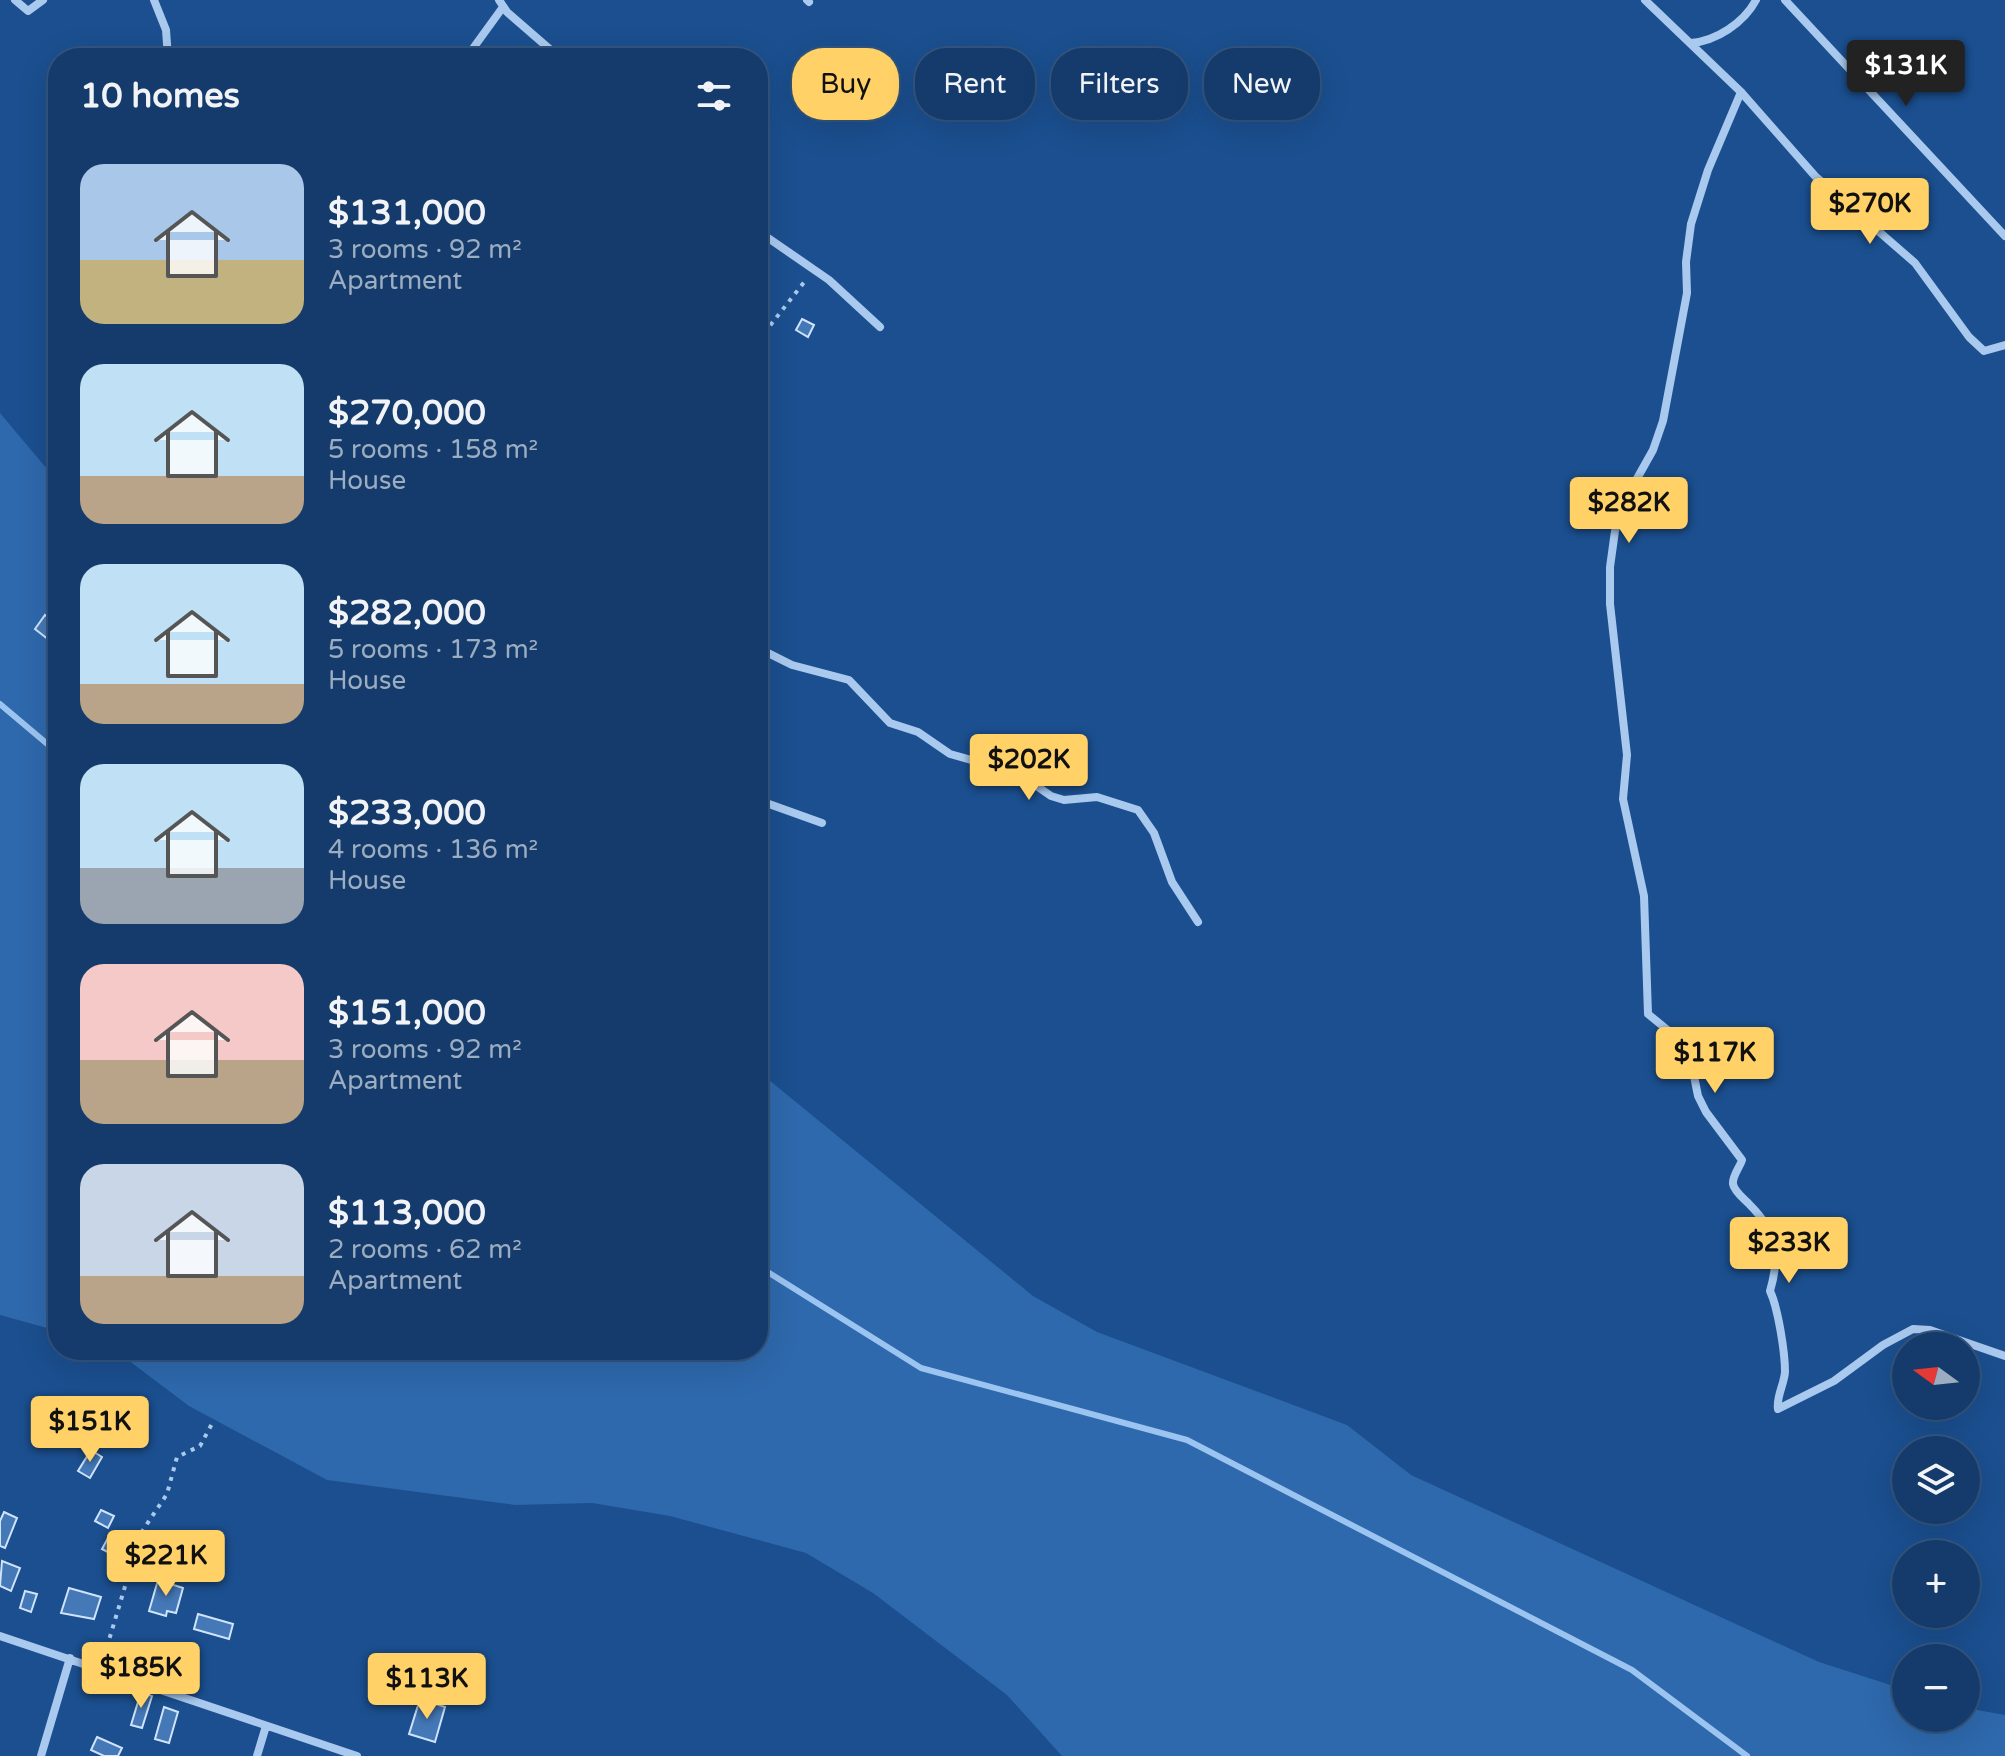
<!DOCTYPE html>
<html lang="en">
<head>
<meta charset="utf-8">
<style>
  :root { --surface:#143b6b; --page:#214673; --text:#f1f3f6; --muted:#9dadc1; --line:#33557e; --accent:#ffd166 }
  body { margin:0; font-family:"Varela Round",sans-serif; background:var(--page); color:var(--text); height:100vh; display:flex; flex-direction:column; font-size:30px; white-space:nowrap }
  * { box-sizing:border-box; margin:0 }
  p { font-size:26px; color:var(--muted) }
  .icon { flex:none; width:44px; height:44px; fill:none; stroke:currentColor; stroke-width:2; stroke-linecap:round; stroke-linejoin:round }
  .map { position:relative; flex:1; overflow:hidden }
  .sheet { position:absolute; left:48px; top:48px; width:720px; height:1312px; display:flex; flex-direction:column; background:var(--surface); border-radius:32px; box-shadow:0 8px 32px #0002,0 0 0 2px var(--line) }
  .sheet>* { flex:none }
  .guide { position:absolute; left:792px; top:48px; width:760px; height:72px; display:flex; gap:16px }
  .needle { width:52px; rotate:285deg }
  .tools { position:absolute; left:1892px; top:1332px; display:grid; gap:16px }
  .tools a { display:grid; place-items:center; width:88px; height:88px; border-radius:50%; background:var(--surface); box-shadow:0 8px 32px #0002,0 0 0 2px var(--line); font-size:40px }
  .price { position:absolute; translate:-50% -68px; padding:0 18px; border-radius:8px; background:var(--accent); color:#111; font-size:26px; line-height:52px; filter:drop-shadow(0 2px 4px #0008) }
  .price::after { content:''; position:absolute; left:50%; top:48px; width:24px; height:18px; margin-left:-12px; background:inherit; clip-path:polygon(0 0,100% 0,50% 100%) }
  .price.selected { background:#222; color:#fff }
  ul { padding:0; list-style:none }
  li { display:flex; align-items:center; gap:24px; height:200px; padding:0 32px }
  li span { display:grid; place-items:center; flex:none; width:224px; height:160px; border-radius:24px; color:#555 }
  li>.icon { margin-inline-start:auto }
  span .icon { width:96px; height:96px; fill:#fffc; stroke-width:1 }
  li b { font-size:34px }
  h2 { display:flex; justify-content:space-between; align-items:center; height:96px; padding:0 32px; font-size:34px }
  .tag { padding:0 28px; border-radius:32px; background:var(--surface); box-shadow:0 8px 32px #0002,0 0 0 2px var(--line); font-size:28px; line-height:72px }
  .tag.selected { background:var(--accent); color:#111 }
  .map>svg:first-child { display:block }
  .green { fill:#2e69ad }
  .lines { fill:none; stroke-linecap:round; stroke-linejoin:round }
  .stream { stroke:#9cc4f0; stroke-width:6 }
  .building { fill:#4478b7; stroke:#cfe3fa; stroke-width:2 }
  .path { stroke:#a9c9ee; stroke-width:4; stroke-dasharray:4 6; stroke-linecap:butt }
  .minor { stroke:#a9c9ee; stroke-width:8 }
</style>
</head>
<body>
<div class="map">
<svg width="2005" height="1756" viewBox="0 0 2005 1756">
  <rect width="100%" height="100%" fill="#1b4f8f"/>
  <path class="green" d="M0,413L58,482V1331L0,1315Z
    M758,1071L1033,1296L1097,1332L1347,1425L1411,1475L1819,1662L1906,1690V1718H1966V1708L2005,1715V1756H1062L1007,1695L873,1593L806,1553L670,1516L592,1503L515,1505L327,1480L189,1406L128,1360L104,1350H758Z"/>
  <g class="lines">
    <path class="stream" d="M0,704L58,753
      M758,1266L921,1368L1187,1440L1632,1670L1747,1756"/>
  </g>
  <path class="building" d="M802,319L814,325L808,337L796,330Z
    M45,615L58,625V647L35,629Z
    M91,1450L102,1457L90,1478L78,1471Z
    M101,1510L114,1516L108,1528L95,1521Z
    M4,1512L17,1518L5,1548L0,1546V1521Z
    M108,1538L121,1546L115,1556L102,1549Z
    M2,1561L20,1568L11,1591L0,1586Z
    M158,1580L183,1588L176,1613L167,1611L166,1616L149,1611Z
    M69,1588L101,1597L94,1619L61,1613Z
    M25,1591L37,1594L31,1612L20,1608Z
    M198,1614L233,1624L229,1639L194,1629Z
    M141,1692L152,1696L142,1728L131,1725Z
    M420,1699L445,1707L435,1742L409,1734Z
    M164,1707L178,1712L169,1743L155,1739Z
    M97,1737L122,1748L118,1756H104L91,1750Z"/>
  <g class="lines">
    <path class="path" d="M758,341L805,281
      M98,1654L109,1640L141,1533L167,1494L177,1457L200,1446L214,1420"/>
    <path class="minor" d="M15,0L28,11L43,0
      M154,0L166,30L168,58
      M499,0L507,12L560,58
      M807,0L809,2
      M1645,0L1741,92L1815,176L1915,263L1969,337L1984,351L2005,345
      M1785,0L2005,236
      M1691,43C1716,41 1744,23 1756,0
      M466,58L503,7
      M1741,92L1708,170L1691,224L1686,262L1687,293L1663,421L1653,450L1625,500L1615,531L1610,567V604L1627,755L1623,799L1644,896L1648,1014L1676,1037L1692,1066L1698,1096L1706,1112L1742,1160C1740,1167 1732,1176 1733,1184C1734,1191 1744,1199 1749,1204C1777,1232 1781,1253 1770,1291C1778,1308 1785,1352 1785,1372C1784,1385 1776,1397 1778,1409L1834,1381L1883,1345L1913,1329L1930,1330L2005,1356
      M758,231L829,280L880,327
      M758,648L792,665L849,680L890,723L918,732L950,754L1018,773L1051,796L1064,800L1097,797L1138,810L1154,833L1172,882L1198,922
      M758,800L822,823
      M0,1636L357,1756
      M41,1756L70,1658
      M257,1756L266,1726"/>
  </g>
</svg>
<div class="tools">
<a><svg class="needle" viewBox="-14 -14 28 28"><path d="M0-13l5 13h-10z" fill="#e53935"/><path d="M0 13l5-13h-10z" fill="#9dadc1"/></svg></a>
<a><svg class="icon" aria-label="layers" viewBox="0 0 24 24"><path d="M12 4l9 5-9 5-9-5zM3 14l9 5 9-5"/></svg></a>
<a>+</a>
<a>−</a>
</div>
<b class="price selected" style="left:1906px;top:108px">$131K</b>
<b class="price" style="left:1870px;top:246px">$270K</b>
<b class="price" style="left:1629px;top:545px">$282K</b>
<b class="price" style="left:1029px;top:802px">$202K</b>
<b class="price" style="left:1715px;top:1095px">$117K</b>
<b class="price" style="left:1789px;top:1285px">$233K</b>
<b class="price" style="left:90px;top:1464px">$151K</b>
<b class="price" style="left:166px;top:1598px">$221K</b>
<b class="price" style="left:141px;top:1710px">$185K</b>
<b class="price" style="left:427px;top:1721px">$113K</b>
<div class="guide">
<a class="tag selected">Buy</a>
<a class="tag">Rent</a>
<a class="tag">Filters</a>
<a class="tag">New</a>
</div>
<section class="sheet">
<h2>10 homes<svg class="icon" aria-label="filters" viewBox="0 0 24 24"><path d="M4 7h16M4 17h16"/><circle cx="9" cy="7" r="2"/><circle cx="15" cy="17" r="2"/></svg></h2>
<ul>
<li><span style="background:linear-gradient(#a9c7e8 60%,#c2b280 0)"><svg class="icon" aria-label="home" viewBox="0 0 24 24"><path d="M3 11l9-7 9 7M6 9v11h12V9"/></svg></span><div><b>$131,000</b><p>3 rooms · 92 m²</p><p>Apartment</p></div></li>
<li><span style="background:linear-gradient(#bfe0f5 70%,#b9a48a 0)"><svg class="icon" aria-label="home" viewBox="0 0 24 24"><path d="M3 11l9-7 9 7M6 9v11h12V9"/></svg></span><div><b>$270,000</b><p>5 rooms · 158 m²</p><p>House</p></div></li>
<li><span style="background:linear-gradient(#bfe0f5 75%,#b9a48a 0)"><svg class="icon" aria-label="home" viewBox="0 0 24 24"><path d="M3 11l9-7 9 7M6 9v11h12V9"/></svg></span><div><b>$282,000</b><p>5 rooms · 173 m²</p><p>House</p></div></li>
<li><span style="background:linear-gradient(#bfe0f5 65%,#9aa5b1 0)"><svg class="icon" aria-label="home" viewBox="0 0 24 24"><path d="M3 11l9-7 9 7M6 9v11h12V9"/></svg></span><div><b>$233,000</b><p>4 rooms · 136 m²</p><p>House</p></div></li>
<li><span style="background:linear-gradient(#f6c9c9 60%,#b9a48a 0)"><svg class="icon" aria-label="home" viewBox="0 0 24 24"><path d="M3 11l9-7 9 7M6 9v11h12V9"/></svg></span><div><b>$151,000</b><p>3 rooms · 92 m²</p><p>Apartment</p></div></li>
<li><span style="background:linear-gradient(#c9d6e8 70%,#b9a48a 0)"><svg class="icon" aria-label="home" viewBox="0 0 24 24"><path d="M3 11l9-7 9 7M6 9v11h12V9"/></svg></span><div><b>$113,000</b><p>2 rooms · 62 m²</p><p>Apartment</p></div></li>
</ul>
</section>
</div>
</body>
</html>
